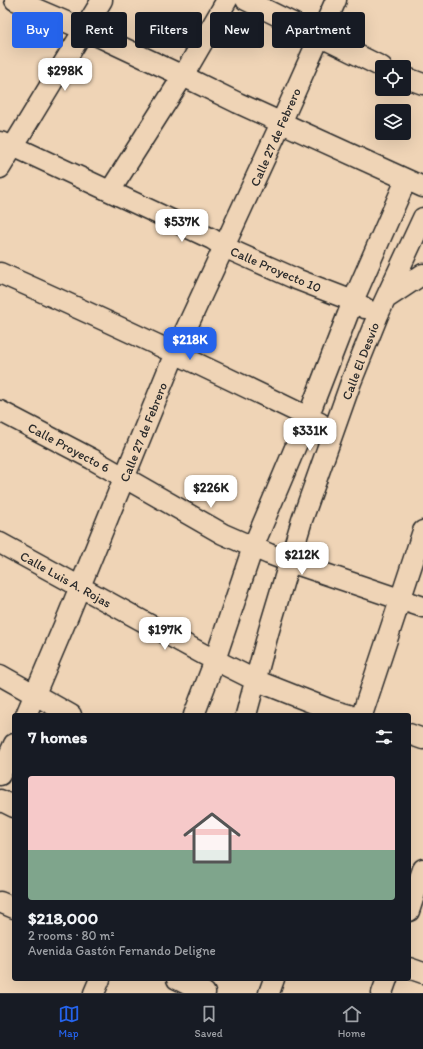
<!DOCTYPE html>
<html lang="en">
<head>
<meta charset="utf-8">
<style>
  :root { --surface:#171b24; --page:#20242c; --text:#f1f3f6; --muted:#9ea1a6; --line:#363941; --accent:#2563eb }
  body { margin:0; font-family:Itim,sans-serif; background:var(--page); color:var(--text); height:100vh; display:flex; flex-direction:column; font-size:15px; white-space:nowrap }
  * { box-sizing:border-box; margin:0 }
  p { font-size:13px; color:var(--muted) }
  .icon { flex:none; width:22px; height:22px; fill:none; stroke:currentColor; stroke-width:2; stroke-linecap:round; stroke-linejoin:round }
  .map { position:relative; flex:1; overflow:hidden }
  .side { position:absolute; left:12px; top:713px; width:399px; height:268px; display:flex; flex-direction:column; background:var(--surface); border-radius:4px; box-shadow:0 4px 16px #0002 }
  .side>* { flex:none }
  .hud { position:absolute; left:12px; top:12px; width:399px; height:36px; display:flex; gap:8px }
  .buttons { position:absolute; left:375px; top:60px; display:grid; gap:8px }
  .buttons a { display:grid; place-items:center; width:36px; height:36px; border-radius:4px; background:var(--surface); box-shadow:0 4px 16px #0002; font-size:20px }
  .price { position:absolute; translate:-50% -34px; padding:0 9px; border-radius:8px; background:#fff; color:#222; font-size:13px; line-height:26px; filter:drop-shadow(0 1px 2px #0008) }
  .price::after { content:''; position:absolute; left:50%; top:24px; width:12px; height:9px; margin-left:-6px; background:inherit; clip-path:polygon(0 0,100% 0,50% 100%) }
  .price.active { background:var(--accent); color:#fff }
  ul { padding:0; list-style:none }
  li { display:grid; align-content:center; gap:8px; height:212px; padding:0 16px }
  li span { display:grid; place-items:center; height:124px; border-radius:4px; color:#555 }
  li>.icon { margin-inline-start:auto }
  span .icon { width:72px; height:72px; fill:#fffc; stroke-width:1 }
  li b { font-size:17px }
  h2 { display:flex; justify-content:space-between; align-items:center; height:48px; padding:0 16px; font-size:17px }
  .tag { padding:0 14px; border-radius:4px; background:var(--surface); box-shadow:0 4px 16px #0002; font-size:14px; line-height:36px }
  .tag.active { background:var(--accent); color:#fff }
  .tab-bar { display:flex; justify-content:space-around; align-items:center; height:56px; border-top:1px solid var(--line); background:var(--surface); font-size:11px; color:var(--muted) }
  .tab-bar a { display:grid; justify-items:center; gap:2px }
  .tab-bar .active { color:var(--accent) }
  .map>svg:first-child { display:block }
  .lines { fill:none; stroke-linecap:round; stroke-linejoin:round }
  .minor-casing { stroke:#2b2b2b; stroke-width:23 }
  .minor { stroke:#efd4b6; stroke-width:20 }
  .labels { text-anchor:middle; stroke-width:3; stroke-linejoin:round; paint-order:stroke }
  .street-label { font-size:13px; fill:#2b2b2b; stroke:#efd4b6 }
</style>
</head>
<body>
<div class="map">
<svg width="423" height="993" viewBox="0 0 423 993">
  <rect width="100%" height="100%" fill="#efd4b6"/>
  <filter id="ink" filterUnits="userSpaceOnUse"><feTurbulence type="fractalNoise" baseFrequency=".025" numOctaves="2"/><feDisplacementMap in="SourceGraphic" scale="8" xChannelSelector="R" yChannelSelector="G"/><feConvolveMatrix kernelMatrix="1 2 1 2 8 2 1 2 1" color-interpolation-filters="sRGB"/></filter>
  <g filter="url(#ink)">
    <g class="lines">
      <g class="minor-casing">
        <path id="minor" d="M15,0L85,30L183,76L238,103L423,187
          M246,0L382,67
          M404,77L423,84
          M0,142L13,146L212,239L224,247L296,279L353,301L365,308
          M0,168L102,0
          M110,191L183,76L227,0
          M0,273C108,321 214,371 320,423
          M387,298L423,274
          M0,411L92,459L223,534L269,554L290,562L423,607
          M0,543L203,654L255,680L331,710L349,715
          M0,675L71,715
          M26,715L68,616L175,353L281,123L336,0
          M194,715L215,660L253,547L308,417L353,301L406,180
          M246,715L269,630L302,520L351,382L378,315L423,218
          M362,715L423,531
          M409,734L423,739
          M0,775L14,744
          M0,800L14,807
          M0,902L14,908
          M409,911L423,869
          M409,968L423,973
          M177,979L205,993
          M94,993L100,979
          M269,993L274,979
          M382,993L387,979"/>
      </g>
      <use href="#minor" class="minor"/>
    </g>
  </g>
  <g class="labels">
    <g class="street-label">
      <text transform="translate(275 137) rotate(-66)" y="5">Calle 27 de Febrero</text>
      <text transform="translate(276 269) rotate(23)" y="5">Calle Proyecto 10</text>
      <text transform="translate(360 361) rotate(-69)" y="5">Calle El Desvío</text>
      <text transform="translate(143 432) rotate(-68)" y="5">Calle 27 de Febrero</text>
      <text transform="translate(69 447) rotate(28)" y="5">Calle Proyecto 6</text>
      <text transform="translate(66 579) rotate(29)" y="5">Calle Luis A. Rojas</text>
    </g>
  </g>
</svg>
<div class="buttons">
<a><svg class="icon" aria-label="locate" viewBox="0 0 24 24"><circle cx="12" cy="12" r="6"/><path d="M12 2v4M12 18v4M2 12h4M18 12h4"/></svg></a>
<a><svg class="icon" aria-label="layers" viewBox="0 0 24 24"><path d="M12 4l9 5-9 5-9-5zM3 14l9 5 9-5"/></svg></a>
</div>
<b class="price" style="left:65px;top:92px">$298K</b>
<b class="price" style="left:182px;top:243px">$537K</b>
<b class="price active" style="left:190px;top:361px">$218K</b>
<b class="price" style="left:310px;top:452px">$331K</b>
<b class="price" style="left:211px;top:509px">$226K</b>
<b class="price" style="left:302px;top:576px">$212K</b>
<b class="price" style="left:165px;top:651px">$197K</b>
<div class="hud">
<a class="tag active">Buy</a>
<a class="tag">Rent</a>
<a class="tag">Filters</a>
<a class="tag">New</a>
<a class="tag">Apartment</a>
</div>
<section class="side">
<h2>7 homes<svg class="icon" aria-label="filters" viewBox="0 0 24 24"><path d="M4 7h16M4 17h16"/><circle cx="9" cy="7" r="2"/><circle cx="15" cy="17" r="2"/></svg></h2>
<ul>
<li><span style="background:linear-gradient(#f6c9c9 60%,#7fa58c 0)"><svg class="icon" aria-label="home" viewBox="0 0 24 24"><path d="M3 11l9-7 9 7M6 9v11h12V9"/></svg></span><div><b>$218,000</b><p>2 rooms · 80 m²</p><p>Avenida Gastón Fernando Deligne</p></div></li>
</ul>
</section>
</div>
<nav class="tab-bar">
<a class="active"><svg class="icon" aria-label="map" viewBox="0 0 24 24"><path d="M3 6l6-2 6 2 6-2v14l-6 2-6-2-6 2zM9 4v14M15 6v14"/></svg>Map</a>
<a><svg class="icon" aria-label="saved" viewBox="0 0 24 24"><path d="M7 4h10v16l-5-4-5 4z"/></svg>Saved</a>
<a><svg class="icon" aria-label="home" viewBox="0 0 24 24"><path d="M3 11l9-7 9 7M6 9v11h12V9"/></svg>Home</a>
</nav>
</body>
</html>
